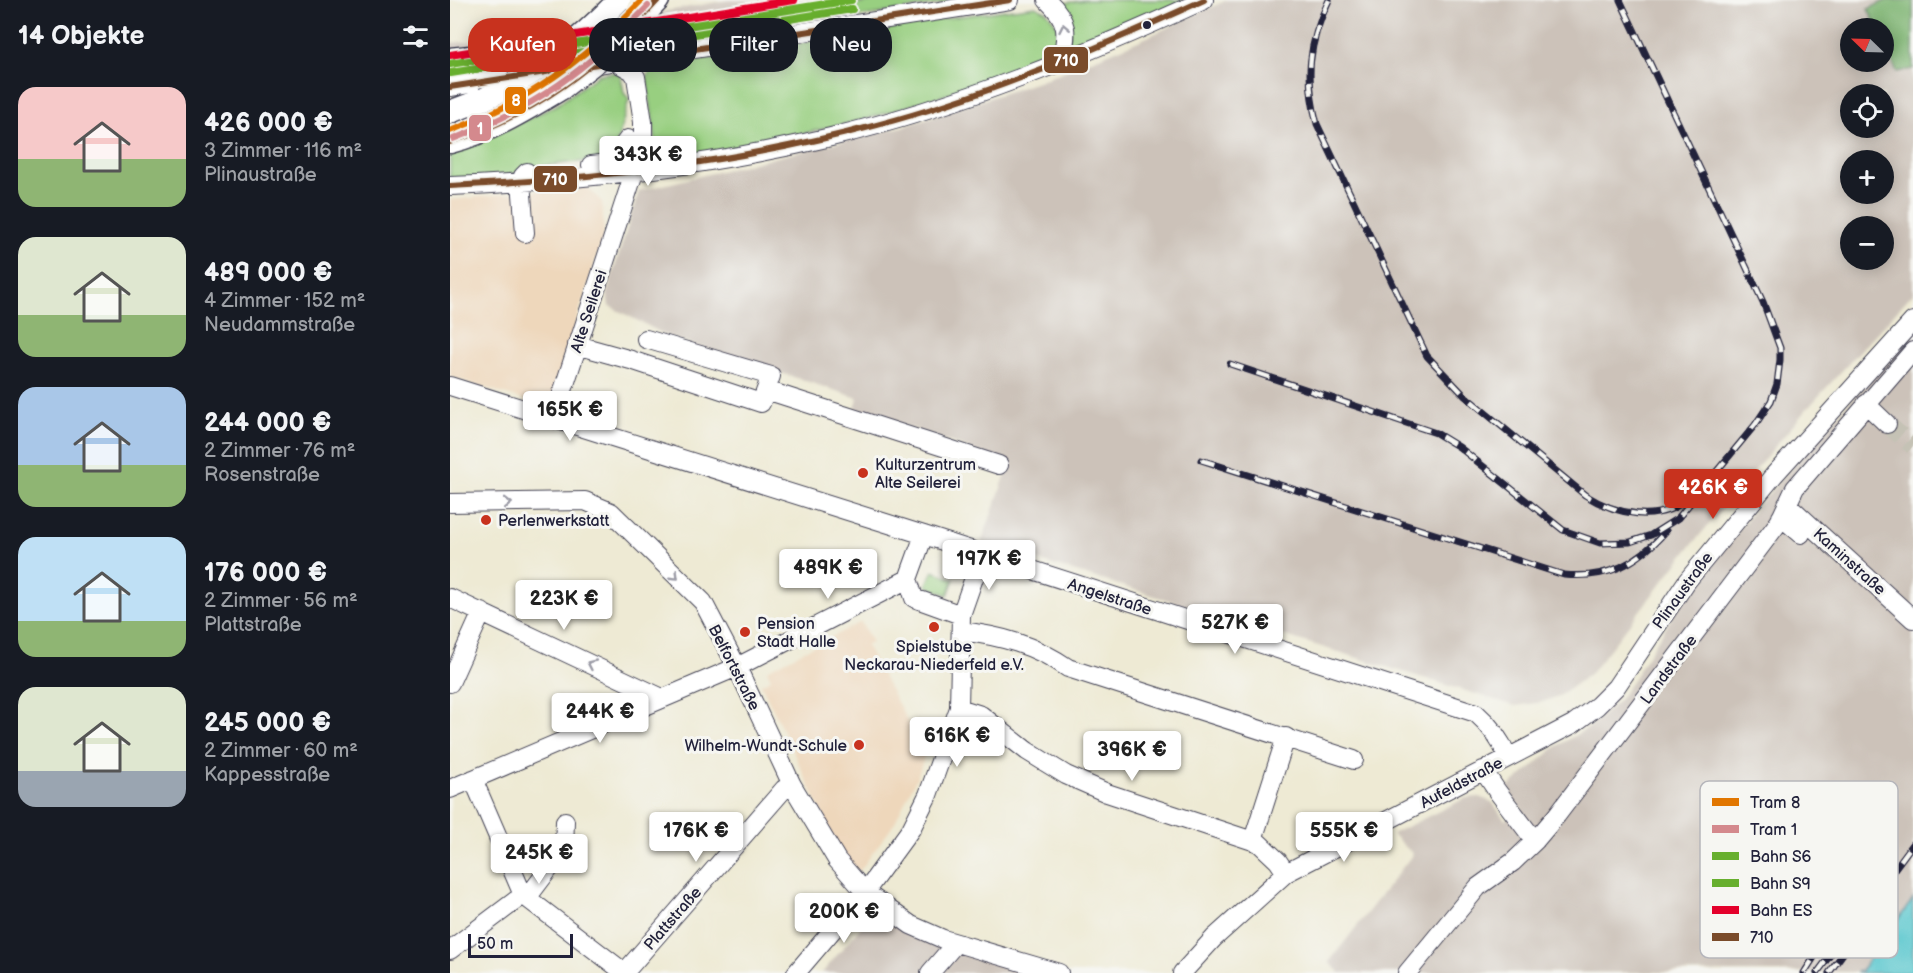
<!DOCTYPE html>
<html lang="de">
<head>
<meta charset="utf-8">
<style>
  :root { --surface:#171b24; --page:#242831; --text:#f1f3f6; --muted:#9ea1a6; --accent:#c8321e }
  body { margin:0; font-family:"Balsamiq Sans",sans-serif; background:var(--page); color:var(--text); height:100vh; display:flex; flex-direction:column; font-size:22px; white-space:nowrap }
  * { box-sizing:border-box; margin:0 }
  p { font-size:20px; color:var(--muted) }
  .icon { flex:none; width:33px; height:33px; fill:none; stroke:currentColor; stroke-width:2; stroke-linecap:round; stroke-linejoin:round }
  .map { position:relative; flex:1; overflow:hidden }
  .details { display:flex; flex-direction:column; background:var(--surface); width:450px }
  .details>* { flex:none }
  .hud { position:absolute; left:18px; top:18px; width:570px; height:54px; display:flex; gap:12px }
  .needle { width:39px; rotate:293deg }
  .buttons { position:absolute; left:1390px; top:18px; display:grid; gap:12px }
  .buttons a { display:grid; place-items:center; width:54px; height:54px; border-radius:50%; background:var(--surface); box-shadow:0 3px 15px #0003; font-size:30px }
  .scale { position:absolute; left:18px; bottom:15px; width:105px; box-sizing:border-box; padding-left:6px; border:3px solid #22223b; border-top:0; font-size:16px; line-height:21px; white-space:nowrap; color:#22223b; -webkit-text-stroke:4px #f6f6f2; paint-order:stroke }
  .price { position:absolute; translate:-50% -51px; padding:0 14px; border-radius:6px; background:#fff; color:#222; font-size:20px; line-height:39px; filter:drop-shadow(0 2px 3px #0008) }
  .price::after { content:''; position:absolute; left:50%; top:36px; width:18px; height:14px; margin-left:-9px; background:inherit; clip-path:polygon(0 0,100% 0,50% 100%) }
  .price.active { background:var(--accent); color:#fff }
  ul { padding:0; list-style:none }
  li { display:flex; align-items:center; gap:18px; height:150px; padding:0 18px }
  li span { display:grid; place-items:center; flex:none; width:168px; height:120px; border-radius:18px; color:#555 }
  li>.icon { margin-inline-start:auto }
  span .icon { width:72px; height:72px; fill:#fffc; stroke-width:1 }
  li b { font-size:26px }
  h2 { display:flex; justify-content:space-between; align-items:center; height:72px; padding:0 18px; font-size:26px }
  .tag { padding:0 21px; border-radius:24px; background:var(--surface); box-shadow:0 3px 15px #0003; font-size:21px; line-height:54px }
  .tag.active { background:var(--accent); color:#fff }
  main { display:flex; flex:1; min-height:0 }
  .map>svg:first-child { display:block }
  .built { fill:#eed7bb }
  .industrial { fill:#ccc2b9; fill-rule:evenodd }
  .green { fill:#98cf80; stroke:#5d785e; stroke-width:1.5 }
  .forest { fill:#7ab26e; stroke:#4e6a54; stroke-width:1.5 }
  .water { fill:#5bc8cf; stroke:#3e7585; stroke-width:1.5 }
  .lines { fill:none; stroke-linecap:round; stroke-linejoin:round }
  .minor-tunnel { stroke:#c5c2b5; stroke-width:18; stroke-dasharray:18 9; stroke-linecap:butt }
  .minor-casing { stroke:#414052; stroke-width:20 }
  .major-casing { stroke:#414052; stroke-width:25 }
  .minor { stroke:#fff; stroke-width:18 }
  .major { stroke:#fff; stroke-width:22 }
  .rail-casing { stroke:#22223b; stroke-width:7 }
  .rail { stroke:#f6f6f2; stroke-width:4.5; stroke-dasharray:14; stroke-linecap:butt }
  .major-bridge-casing { stroke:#414052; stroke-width:25; stroke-linecap:butt }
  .major-bridge { stroke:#fff; stroke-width:22 }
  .bus-1-casing { stroke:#f6f6f2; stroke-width:10 }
  .bus-1 { stroke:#7a4b2a; stroke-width:6 }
  .rail-1-casing { stroke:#f6f6f2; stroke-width:12 }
  .rail-2-casing { stroke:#f6f6f2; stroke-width:12 }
  .rail-3-casing { stroke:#f6f6f2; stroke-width:12 }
  .rail-1 { stroke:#67af2e; stroke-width:8 }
  .rail-2 { stroke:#67af2e; stroke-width:8 }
  .rail-3 { stroke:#e4002b; stroke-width:8 }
  .tram-1-casing { stroke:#f6f6f2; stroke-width:10 }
  .tram-2-casing { stroke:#f6f6f2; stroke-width:10 }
  .tram-1 { stroke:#e17600; stroke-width:6 }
  .tram-2 { stroke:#d4898d; stroke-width:6 }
  .oneway { stroke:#9c9ca7 }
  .bus-dot { fill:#22223b; stroke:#f6f6f2; stroke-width:2 }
  .poi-dot { fill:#c8321e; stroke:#f6f6f2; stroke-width:2 }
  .labels { text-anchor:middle; stroke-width:6; stroke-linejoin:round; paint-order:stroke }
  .street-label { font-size:16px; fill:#22223b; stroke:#f6f6f2 }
  .poi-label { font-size:16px; fill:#22223b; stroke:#f6f6f2; text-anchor:start }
  .key { fill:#f6f6f2; stroke:#b6b6bb; stroke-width:1.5 }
  .key-label { font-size:16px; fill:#22223b }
  .line-badge { stroke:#f6f6f2; stroke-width:2 }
  .badge-label { font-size:16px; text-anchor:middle; font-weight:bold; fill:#fff }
</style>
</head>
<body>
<main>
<section class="details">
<h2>14 Objekte<svg class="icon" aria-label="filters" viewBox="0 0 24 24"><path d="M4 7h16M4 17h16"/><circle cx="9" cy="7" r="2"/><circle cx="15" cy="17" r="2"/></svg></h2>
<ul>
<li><span style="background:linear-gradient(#f6c9c9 60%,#8fb573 0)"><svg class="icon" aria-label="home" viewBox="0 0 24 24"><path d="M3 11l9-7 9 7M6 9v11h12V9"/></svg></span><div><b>426 000 €</b><p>3 Zimmer · 116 m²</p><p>Plinaustraße</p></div></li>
<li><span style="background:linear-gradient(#dfe7d0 65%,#8fb573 0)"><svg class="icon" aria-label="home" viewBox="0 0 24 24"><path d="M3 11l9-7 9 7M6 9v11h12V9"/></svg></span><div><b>489 000 €</b><p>4 Zimmer · 152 m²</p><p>Neudammstraße</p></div></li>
<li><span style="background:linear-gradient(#a9c7e8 65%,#8fb573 0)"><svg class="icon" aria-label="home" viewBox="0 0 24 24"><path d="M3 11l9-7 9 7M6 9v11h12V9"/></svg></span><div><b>244 000 €</b><p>2 Zimmer · 76 m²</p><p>Rosenstraße</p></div></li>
<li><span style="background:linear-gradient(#bfe0f5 70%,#8fb573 0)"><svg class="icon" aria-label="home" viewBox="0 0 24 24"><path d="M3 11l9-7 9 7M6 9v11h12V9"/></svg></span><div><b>176 000 €</b><p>2 Zimmer · 56 m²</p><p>Plattstraße</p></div></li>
<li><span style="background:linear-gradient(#dfe7d0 70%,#9aa5b1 0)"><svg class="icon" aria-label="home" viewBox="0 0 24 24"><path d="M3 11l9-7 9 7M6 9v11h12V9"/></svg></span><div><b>245 000 €</b><p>2 Zimmer · 60 m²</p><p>Kappesstraße</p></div></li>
</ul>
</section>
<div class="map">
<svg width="1463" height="973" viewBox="0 0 1463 973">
  <rect width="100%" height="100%" fill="#f6f6f2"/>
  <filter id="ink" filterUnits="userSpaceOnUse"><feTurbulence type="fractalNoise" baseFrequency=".0167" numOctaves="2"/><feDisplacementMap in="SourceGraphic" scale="12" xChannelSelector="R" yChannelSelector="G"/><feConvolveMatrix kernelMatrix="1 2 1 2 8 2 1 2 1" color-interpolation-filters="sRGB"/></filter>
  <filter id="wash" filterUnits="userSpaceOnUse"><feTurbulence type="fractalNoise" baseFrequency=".008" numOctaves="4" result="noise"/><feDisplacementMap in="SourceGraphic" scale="24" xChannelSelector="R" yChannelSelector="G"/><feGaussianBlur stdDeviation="1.35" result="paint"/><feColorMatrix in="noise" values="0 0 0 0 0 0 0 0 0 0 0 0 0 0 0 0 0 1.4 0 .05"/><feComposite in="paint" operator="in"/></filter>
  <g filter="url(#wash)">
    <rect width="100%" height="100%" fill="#eeead4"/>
    <path class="built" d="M136,186L152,202L154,233L99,408L0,377V200Z
      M411,622L422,642L416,645L459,724L484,730L467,777L445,822L409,872L391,852L381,832L311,684L321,679L317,670Z"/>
    <path class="industrial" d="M279,0H431L296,24L212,35L0,69V43L51,39L123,28Z
      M777,0H1463V293L1355,411L1239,548L1141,673L1111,695L1093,702L1065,706L531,543L560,463L405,408L408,398L220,337L159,306L157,292L189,191L451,127L585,83L691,40ZM1401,28H1434V62H1401ZM1401,94H1434V128H1401ZM1401,160H1434V194H1401ZM1401,226H1434V260H1401Z
      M1463,331V899L1410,972L890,973L879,962L963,854L942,834L1016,798L1029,797L1042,802L1055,820L1073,810L1056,789L1107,746L1141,726L1169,700L1179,686L1234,598L1306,508Z
      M427,908L586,973H372Z"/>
    <path class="green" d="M431,0H517L0,81V69L212,35L296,24Z
      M635,0H736L622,50L608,4Z
      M585,6L596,11L607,25L608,51L600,58L521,87L413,120L271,152L225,159L216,155L206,143L197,78L199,73L207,67L504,17Z
      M170,72L174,93L179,99L166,147L157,159L80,167L63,174L0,182V152L59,128L105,106L150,74Z
      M483,571L504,579L498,595L476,586Z"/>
    <path class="forest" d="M1437,0H1463V69L1447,72L1434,43V28H1427L1418,9Z"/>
    <path class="water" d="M1463,899V973H1407L1408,971L1410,972Z"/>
  </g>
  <g filter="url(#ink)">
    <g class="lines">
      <path class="minor-tunnel" d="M1437,424L1463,446"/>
      <g class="minor-casing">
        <path id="minor" d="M597,0C619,21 618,33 611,61
          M0,87L560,0
          M141,165L160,163L178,139
          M0,186C125,181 259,166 381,137C510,106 634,55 754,0
          M75,233L71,181L73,176L77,172
          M127,345L181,360L311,403L321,376L196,339
          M0,386L474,535L1026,713C1041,726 1050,739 1058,757
          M316,390L549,465
          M1416,404L1437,424
          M104,418L193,145V122L186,77L182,71L164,61
          M0,503L135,501L161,512L253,602L287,667L342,785L387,860L415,892L461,925L493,939L609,973
          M1337,504L1463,619
          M1331,517L1351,534
          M458,579L464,598L511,615
          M0,598L212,698
          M511,631C551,636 585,645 618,668L904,760
          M0,683L32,612
          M509,708L531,715L577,751L616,775L657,793L809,843L828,861L836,873
          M1033,770L1047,791L1085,841
          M23,779L73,895L175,973
          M0,789L287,667L458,579L474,535
          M803,840L836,737
          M77,898L114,849L115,821
          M0,950L73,895
          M175,972L334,789L342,785
          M346,973L415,892L461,829L478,795L509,708L511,615L532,555
          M480,973L506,943
          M732,973L764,938L836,873L1123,724L1147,706L1166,687L1237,581L1324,475L1463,321
          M957,973L1028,887L1063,862L1085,841L1107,815L1329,522L1345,488L1463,351"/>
      </g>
      <g class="major-casing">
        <path id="major" d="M157,53L208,0
          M0,112L34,99
          M0,142C40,132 77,109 112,88"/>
      </g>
      <use href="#minor" class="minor"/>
      <use href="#major" class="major"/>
      <g class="rail-casing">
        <path id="rail" d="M879,0C858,44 855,77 867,124L977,356L1015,396L1135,495C1165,514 1209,525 1238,498
          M0,50L99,40
          M780,364L986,433L1009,447L1113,530L1150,543L1180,542L1201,535L1228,518L1305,425L1321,401L1327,384L1330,360V348L1313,302L1170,0
          M751,460L1114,575C1158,579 1187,564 1216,531
          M1354,973L1368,951L1432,868
          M1367,973L1463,844
          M1379,973L1434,897"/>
      </g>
      <use href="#rail" class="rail"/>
      <g class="major-bridge-casing">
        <path id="major-bridge" d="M112,88L157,53
          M34,99C88,74 128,42 169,0"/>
      </g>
      <use href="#major-bridge" class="major-bridge"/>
      <g class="bus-1-casing">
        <path id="bus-1" d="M0,87L560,0
          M0,142C86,114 148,66 208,0
          M0,186C144,179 287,163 427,125C540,95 648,48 754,0"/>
      </g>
      <use href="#bus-1" class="bus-1"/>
      <g class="rail-1-casing">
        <path id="rail-1" d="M0,64L401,0"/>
      </g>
      <g class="rail-2-casing">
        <path id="rail-2" d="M1,73L402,9"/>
      </g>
      <g class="rail-3-casing">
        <path id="rail-3" d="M0,55L344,0"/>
      </g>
      <use href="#rail-1" class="rail-1"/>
      <use href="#rail-2" class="rail-2"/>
      <use href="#rail-3" class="rail-3"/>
      <g class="tram-1-casing">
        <path id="tram-1" d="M0,131C81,100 132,62 192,0"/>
      </g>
      <g class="tram-2-casing">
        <path id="tram-2" d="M3,139C87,107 136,70 198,6"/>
      </g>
      <use href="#tram-1" class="tram-1"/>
      <use href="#tram-2" class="tram-2"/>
    </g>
    <defs><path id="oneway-chevron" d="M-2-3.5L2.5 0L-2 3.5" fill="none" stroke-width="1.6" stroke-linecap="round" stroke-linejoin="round" transform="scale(1.5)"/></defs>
    <g class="oneway">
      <use href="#oneway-chevron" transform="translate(614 28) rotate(-102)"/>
      <use href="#oneway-chevron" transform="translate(58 503) rotate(-1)"/>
      <use href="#oneway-chevron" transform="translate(225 576) rotate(44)"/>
      <use href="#oneway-chevron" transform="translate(141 664) rotate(-155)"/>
    </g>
  </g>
  <circle class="bus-dot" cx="697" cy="25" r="5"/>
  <g class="poi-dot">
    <circle cx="413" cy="473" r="6"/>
    <circle cx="36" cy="520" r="6"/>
    <circle cx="484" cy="627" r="6"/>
    <circle cx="295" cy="632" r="6"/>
    <circle cx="409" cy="745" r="6"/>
  </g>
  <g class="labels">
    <g class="street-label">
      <text transform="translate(138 311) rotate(-72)" y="6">Alte Seilerei</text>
      <text transform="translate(1400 561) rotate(42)" y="6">Kaminstraße</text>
      <text transform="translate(1232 590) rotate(-54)" y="6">Plinaustraße</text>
      <text transform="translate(660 596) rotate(18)" y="6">Angelstraße</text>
      <text transform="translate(285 667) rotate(63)" y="6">Belfortstraße</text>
      <text transform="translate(1218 669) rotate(-53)" y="6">Landstraße</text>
      <text transform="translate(1011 782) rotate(-28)" y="6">Aufeldstraße</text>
      <text transform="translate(222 918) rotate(-49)" y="6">Plattstraße</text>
    </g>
    <g class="poi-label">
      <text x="425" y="470">Kulturzentrum<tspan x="425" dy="18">Alte Seilerei</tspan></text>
      <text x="48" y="526">Perlenwerkstatt</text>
      <text x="307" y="629">Pension<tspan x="307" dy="18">Stadt Halle</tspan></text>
      <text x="484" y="652" text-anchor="middle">Spielstube<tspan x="484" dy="18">Neckarau-Niederfeld e.V.</tspan></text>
      <text x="397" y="751" text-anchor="end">Wilhelm-Wundt-Schule</text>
    </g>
  </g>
  <rect x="1250" y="781" width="198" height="177" rx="9" class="key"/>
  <rect x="1262" y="798" width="27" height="8" fill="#e17600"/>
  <rect x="1262" y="825" width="27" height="8" fill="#d4898d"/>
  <rect x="1262" y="852" width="27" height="8" fill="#67af2e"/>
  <rect x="1262" y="879" width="27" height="8" fill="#67af2e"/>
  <rect x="1262" y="906" width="27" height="8" fill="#e4002b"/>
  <rect x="1262" y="933" width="27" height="8" fill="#7a4b2a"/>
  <g class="key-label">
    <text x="1300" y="808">Tram 8</text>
    <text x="1300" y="835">Tram 1</text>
    <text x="1300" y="862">Bahn S6</text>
    <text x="1300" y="889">Bahn S9</text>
    <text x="1300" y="916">Bahn ES</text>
    <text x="1300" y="943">710</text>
  </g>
  <g class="line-badge">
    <rect x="593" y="46" width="46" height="28" rx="6" fill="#7a4b2a"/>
    <rect x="54" y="86" width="23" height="29" rx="6" fill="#e17600"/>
    <rect x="18" y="114" width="24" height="28" rx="6" fill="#d4898d"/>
    <rect x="83" y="165" width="45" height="28" rx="6" fill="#7a4b2a"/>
  </g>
  <g class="badge-label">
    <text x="616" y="66">710</text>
    <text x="66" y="106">8</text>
    <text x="30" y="134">1</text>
    <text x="105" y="185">710</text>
  </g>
</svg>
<div class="buttons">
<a><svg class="needle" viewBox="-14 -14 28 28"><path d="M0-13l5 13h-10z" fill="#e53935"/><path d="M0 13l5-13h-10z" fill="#9ea1a6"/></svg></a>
<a><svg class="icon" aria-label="locate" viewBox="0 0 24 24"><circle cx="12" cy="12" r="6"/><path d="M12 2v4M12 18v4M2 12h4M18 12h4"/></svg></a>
<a>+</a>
<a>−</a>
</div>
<div class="scale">50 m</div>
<b class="price" style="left:198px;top:187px">343K €</b>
<b class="price" style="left:120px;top:442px">165K €</b>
<b class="price active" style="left:1263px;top:520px">426K €</b>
<b class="price" style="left:539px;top:591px">197K €</b>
<b class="price" style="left:378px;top:600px">489K €</b>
<b class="price" style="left:114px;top:631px">223K €</b>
<b class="price" style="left:785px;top:655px">527K €</b>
<b class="price" style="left:150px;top:744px">244K €</b>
<b class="price" style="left:507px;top:768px">616K €</b>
<b class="price" style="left:682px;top:782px">396K €</b>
<b class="price" style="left:246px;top:863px">176K €</b>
<b class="price" style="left:894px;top:863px">555K €</b>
<b class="price" style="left:89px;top:885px">245K €</b>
<b class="price" style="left:394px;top:944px">200K €</b>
<div class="hud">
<a class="tag active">Kaufen</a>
<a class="tag">Mieten</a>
<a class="tag">Filter</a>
<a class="tag">Neu</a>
</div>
</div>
</main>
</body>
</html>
